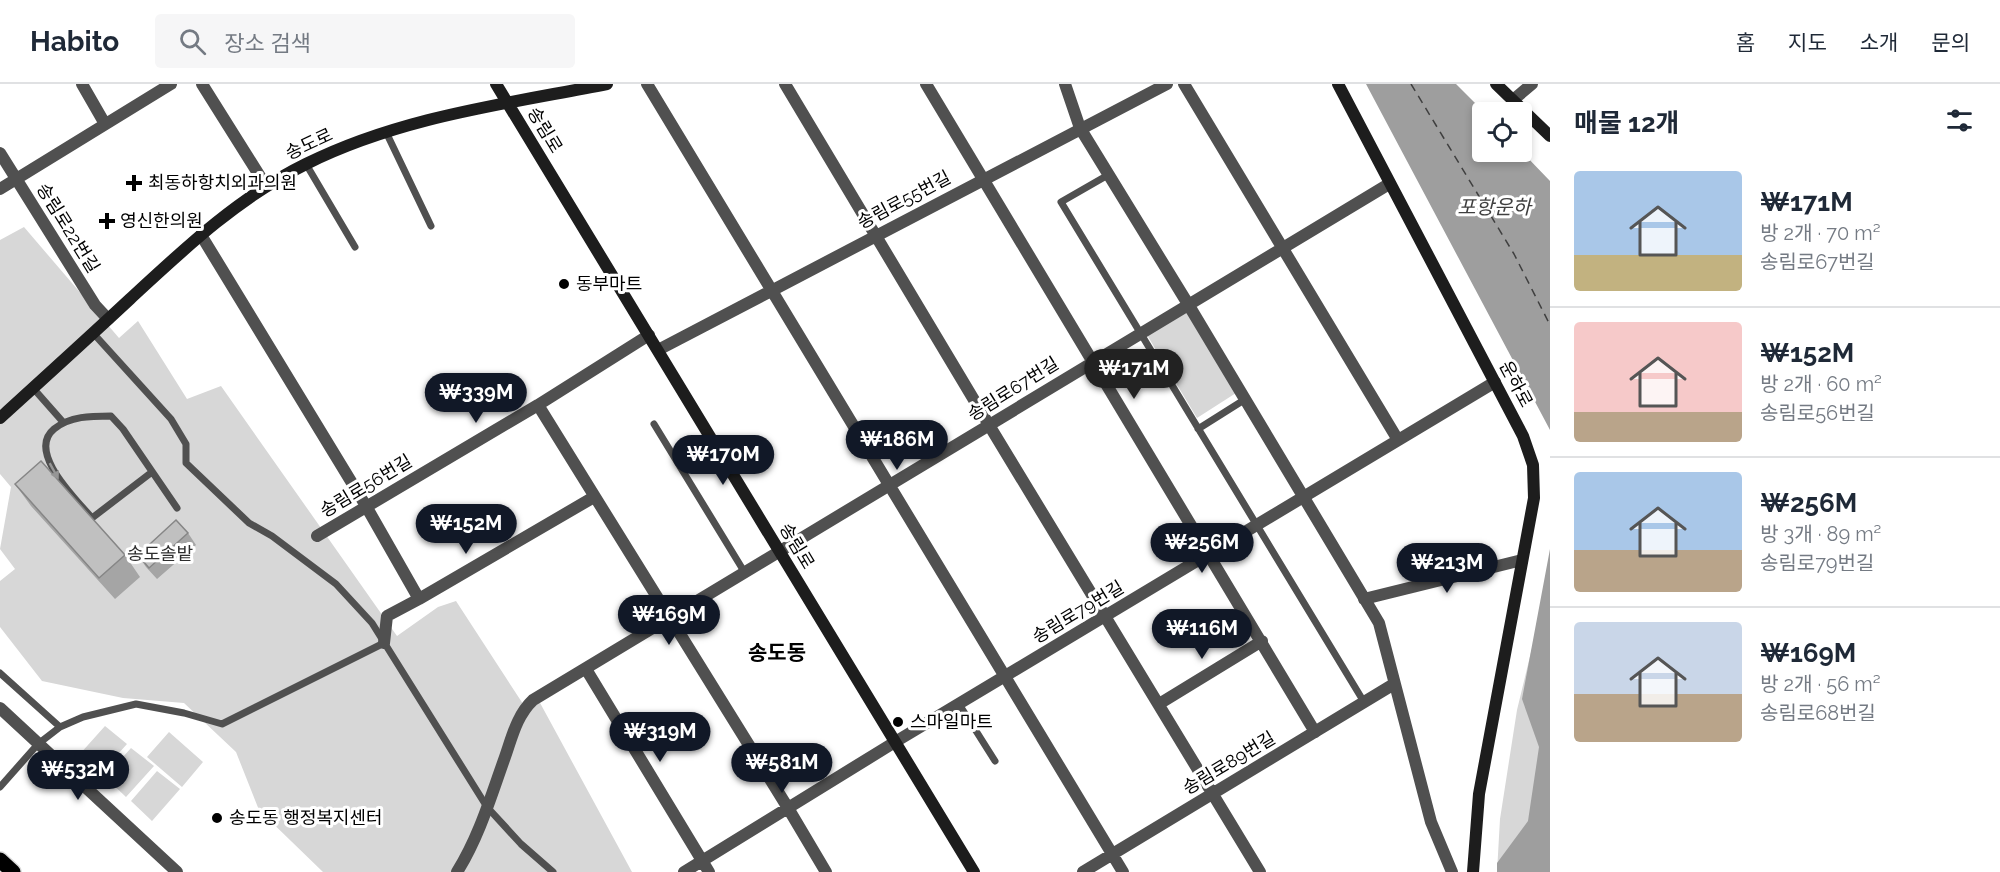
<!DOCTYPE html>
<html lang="ko">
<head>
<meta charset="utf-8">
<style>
  :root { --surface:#fff; --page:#f6f6f7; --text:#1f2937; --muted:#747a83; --line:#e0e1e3; --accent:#111827 }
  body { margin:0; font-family:Raleway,"Noto Sans KR",sans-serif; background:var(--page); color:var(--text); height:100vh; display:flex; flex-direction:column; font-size:22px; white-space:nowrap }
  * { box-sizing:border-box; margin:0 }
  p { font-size:20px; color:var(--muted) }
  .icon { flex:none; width:33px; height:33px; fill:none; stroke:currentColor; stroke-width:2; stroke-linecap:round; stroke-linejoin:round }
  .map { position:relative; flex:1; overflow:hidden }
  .panel { display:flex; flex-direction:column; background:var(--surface); width:450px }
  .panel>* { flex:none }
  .tools { position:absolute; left:1472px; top:18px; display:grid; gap:12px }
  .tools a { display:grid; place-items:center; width:60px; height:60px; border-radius:6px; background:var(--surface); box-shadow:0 3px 9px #0003; font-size:30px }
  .price { position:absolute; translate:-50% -51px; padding:0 14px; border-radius:21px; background:var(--accent); color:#fff; font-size:20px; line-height:39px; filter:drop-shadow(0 2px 3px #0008) }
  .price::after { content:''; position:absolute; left:50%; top:36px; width:18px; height:14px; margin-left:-9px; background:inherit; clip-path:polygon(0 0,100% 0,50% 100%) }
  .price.active { background:#222; color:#fff }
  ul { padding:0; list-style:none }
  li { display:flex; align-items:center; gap:18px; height:150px; padding:0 24px }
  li+li { border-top:2px solid var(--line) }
  li span { display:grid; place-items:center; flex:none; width:168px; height:120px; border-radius:6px; color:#555 }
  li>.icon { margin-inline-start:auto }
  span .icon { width:72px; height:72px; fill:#fffc; stroke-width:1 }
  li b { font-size:26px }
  h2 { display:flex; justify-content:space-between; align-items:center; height:72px; padding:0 24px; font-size:26px }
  header { display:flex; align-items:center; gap:36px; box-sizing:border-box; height:84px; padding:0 30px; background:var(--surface); border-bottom:2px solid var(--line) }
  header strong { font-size:28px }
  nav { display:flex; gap:33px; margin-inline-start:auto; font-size:21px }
  .search { width:420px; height:54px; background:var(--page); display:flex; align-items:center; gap:15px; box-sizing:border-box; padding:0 21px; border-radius:6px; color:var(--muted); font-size:22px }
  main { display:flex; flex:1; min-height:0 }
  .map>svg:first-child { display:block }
  .green { fill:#d7d7d7 }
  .water { fill:#9e9e9e }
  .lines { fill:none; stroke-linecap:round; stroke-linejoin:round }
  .ferry { stroke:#3f3f3f; stroke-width:1.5; stroke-dasharray:8 6; stroke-linecap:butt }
  .primary-casing { stroke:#dbdbdb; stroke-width:18 }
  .lane { stroke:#505050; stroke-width:7 }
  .street { stroke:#505050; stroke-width:12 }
  .secondary { stroke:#1d1d1d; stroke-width:12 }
  .primary { stroke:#000; stroke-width:15 }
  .wall { fill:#a5a5a5 }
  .building { fill:#c0c0c0; stroke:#868686; stroke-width:1.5 }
  .oneway { fill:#969696 }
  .poi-dot { fill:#000; stroke:#fff; stroke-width:2 }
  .labels { text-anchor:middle; stroke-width:6; stroke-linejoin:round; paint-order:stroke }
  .street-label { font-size:18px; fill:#000; stroke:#fff }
  .poi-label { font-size:18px; fill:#000; stroke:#fff; text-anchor:start }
  .park-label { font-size:18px; fill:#2e2e2e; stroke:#fff }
  .water-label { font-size:20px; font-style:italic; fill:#3f3f3f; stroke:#fff }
  .quarter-label { font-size:21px; font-weight:bold; fill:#000; stroke:#fff }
</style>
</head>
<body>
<header>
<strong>Habito</strong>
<div class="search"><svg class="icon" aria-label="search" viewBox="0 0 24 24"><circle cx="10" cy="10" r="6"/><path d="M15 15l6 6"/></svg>장소 검색</div>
<nav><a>홈</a><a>지도</a><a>소개</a><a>문의</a></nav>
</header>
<main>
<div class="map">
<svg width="1550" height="788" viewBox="0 0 1550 788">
  <rect width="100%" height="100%" fill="#fff"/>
  <path class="green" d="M24,143L119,254L138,237L187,315L221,302L397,552L438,523L456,517L525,623L539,617L632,788H323L259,726L236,668L184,619L123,614L42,597L0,543V497L15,485L0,465L11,403L0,390V156Z
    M1187,227L1236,309L1197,334L1147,251Z
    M1532,564L1550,788H1497L1500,735L1517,626Z
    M105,642L127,660L99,691L79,671Z
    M169,648L203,678L182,703L147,673Z
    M131,664L154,682L126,713L105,693Z
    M157,687L180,705L152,737L131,717Z"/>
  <path class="water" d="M1366,0H1456L1484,28H1482V68L1521,67L1550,97V346Z
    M1550,465V788H1497V779L1528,737L1539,663L1522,615Z"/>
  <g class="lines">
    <path class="ferry" d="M1411,0L1514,170L1550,241"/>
    <g class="primary-casing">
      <path id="primary" d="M0,776L13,788"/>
    </g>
    <path class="lane" d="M386,48L431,142
      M306,80L355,163
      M1108,91L1061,118L1364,618
      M93,249L171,335L186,360V379L249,439L272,452L336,500L372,539L487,723L521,760L553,788
      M33,304L63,338
      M654,340L745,489
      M1198,345L1244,316
      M152,388L92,434C77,416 26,368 54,345C70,332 91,332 111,332L123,345L177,424
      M0,589L60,643
      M959,620L995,677
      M0,703L38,660L60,643L83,633L136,620L184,629L222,640L384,559"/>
    <path class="street" d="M82,0L105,40
      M202,0L266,102
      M647,0L1123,788
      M785,0L989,341L1260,788
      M926,0L1315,648
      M1065,0L1080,44L1188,220L1379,539L1431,738L1452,788
      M1184,0L1398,356
      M1513,16L1532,0
      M0,69L95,221L108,235
      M0,105L171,0
      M201,151L366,422L419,515
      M658,266L1167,0
      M538,321L788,724L826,788
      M317,452L538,321L649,251
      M1364,515L1522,476
      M384,559L387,532L419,515L594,413
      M586,585L709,788
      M1159,620L1262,557
      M0,624L177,788
      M457,788C479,753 491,712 505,673C512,653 517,631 533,616L1389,100
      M684,788L895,658L1495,298
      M1083,788L1394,600"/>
    <path class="secondary" d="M496,0L974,788
      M1338,0L1523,352L1533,381L1534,414L1479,710L1473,788
      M1496,0L1550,52
      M0,334C44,294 87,255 130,215C185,164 239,113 306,80C400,33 505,20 607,0"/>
    <use href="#primary" class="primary"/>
  </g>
  <path class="wall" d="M15,400L125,471L140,493L115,515L31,422Z
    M188,449L196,461L157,495L146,483L138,471Z"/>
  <path class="building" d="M41,377L125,471L99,494L15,400Z
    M176,436L188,449L149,484L138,471Z"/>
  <defs><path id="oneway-solid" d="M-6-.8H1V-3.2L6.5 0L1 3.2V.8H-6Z" transform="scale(1.5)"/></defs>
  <use class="oneway" href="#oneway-solid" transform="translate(54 387) rotate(61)"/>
  <g class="poi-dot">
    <path d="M131 90h6v6h6v6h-6v6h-6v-6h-6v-6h6z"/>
    <path d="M104 128h6v6h6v6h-6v6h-6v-6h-6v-6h6z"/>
    <circle cx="564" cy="200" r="6"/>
    <circle cx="898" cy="638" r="6"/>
    <circle cx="217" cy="734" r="6"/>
  </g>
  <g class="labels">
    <g class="street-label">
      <text transform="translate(545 46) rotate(59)" y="6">송림로</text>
      <text transform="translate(309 60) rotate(-25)" y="6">송도로</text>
      <text transform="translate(904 116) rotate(-28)" y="6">송림로55번길</text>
      <text transform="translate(68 144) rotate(58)" y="6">송림로22번길</text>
      <text transform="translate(1516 300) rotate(62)" y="6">운하로</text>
      <text transform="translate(1013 305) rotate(-32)" y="6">송림로67번길</text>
      <text transform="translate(366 402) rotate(-31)" y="6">송림로56번길</text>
      <text transform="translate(797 462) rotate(59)" y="6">송림로</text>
      <text transform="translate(1078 528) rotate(-31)" y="6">송림로79번길</text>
      <text transform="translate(1229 679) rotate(-31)" y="6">송림로89번길</text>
    </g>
    <g class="poi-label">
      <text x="148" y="105">최동하항치외과의원</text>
      <text x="120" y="143">영신한의원</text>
      <text x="576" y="206">동부마트</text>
      <text x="910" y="644">스마일마트</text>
      <text x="229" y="740">송도동 행정복지센터</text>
    </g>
    <g class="park-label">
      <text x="160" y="476">송도솔밭</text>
    </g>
    <g class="water-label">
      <text x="1494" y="130">포항운하</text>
    </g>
    <g class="quarter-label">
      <text x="777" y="576">송도동</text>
    </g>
  </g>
</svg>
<div class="tools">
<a><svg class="icon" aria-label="locate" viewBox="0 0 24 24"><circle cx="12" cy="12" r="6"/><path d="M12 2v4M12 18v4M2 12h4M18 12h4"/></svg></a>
</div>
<b class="price active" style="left:1134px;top:316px">₩171M</b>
<b class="price" style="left:476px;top:340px">₩339M</b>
<b class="price" style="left:897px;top:387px">₩186M</b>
<b class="price" style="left:723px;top:402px">₩170M</b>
<b class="price" style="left:466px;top:471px">₩152M</b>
<b class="price" style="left:1202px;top:490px">₩256M</b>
<b class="price" style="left:1447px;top:510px">₩213M</b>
<b class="price" style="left:669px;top:562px">₩169M</b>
<b class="price" style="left:1202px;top:576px">₩116M</b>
<b class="price" style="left:660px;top:679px">₩319M</b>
<b class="price" style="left:782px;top:710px">₩581M</b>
<b class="price" style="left:78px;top:717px">₩532M</b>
</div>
<section class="panel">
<h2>매물 12개<svg class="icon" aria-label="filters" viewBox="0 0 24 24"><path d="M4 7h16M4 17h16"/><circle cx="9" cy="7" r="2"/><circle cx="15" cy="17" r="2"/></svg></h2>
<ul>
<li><span style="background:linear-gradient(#a9c7e8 70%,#c2b280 0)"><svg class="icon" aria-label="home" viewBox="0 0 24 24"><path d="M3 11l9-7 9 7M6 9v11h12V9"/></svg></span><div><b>₩171M</b><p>방 2개 · 70 m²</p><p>송림로67번길</p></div></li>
<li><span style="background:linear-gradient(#f6c9c9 75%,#b9a48a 0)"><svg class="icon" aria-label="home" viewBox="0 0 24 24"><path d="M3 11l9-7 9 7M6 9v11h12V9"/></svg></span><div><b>₩152M</b><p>방 2개 · 60 m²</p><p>송림로56번길</p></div></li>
<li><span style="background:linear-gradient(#a9c7e8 65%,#b9a48a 0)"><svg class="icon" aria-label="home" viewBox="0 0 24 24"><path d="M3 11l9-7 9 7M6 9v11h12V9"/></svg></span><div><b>₩256M</b><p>방 3개 · 89 m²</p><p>송림로79번길</p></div></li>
<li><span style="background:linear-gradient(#c9d6e8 60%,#b9a48a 0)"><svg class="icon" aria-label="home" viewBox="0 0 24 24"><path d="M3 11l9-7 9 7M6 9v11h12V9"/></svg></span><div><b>₩169M</b><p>방 2개 · 56 m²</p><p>송림로68번길</p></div></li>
</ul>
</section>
</main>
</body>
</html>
